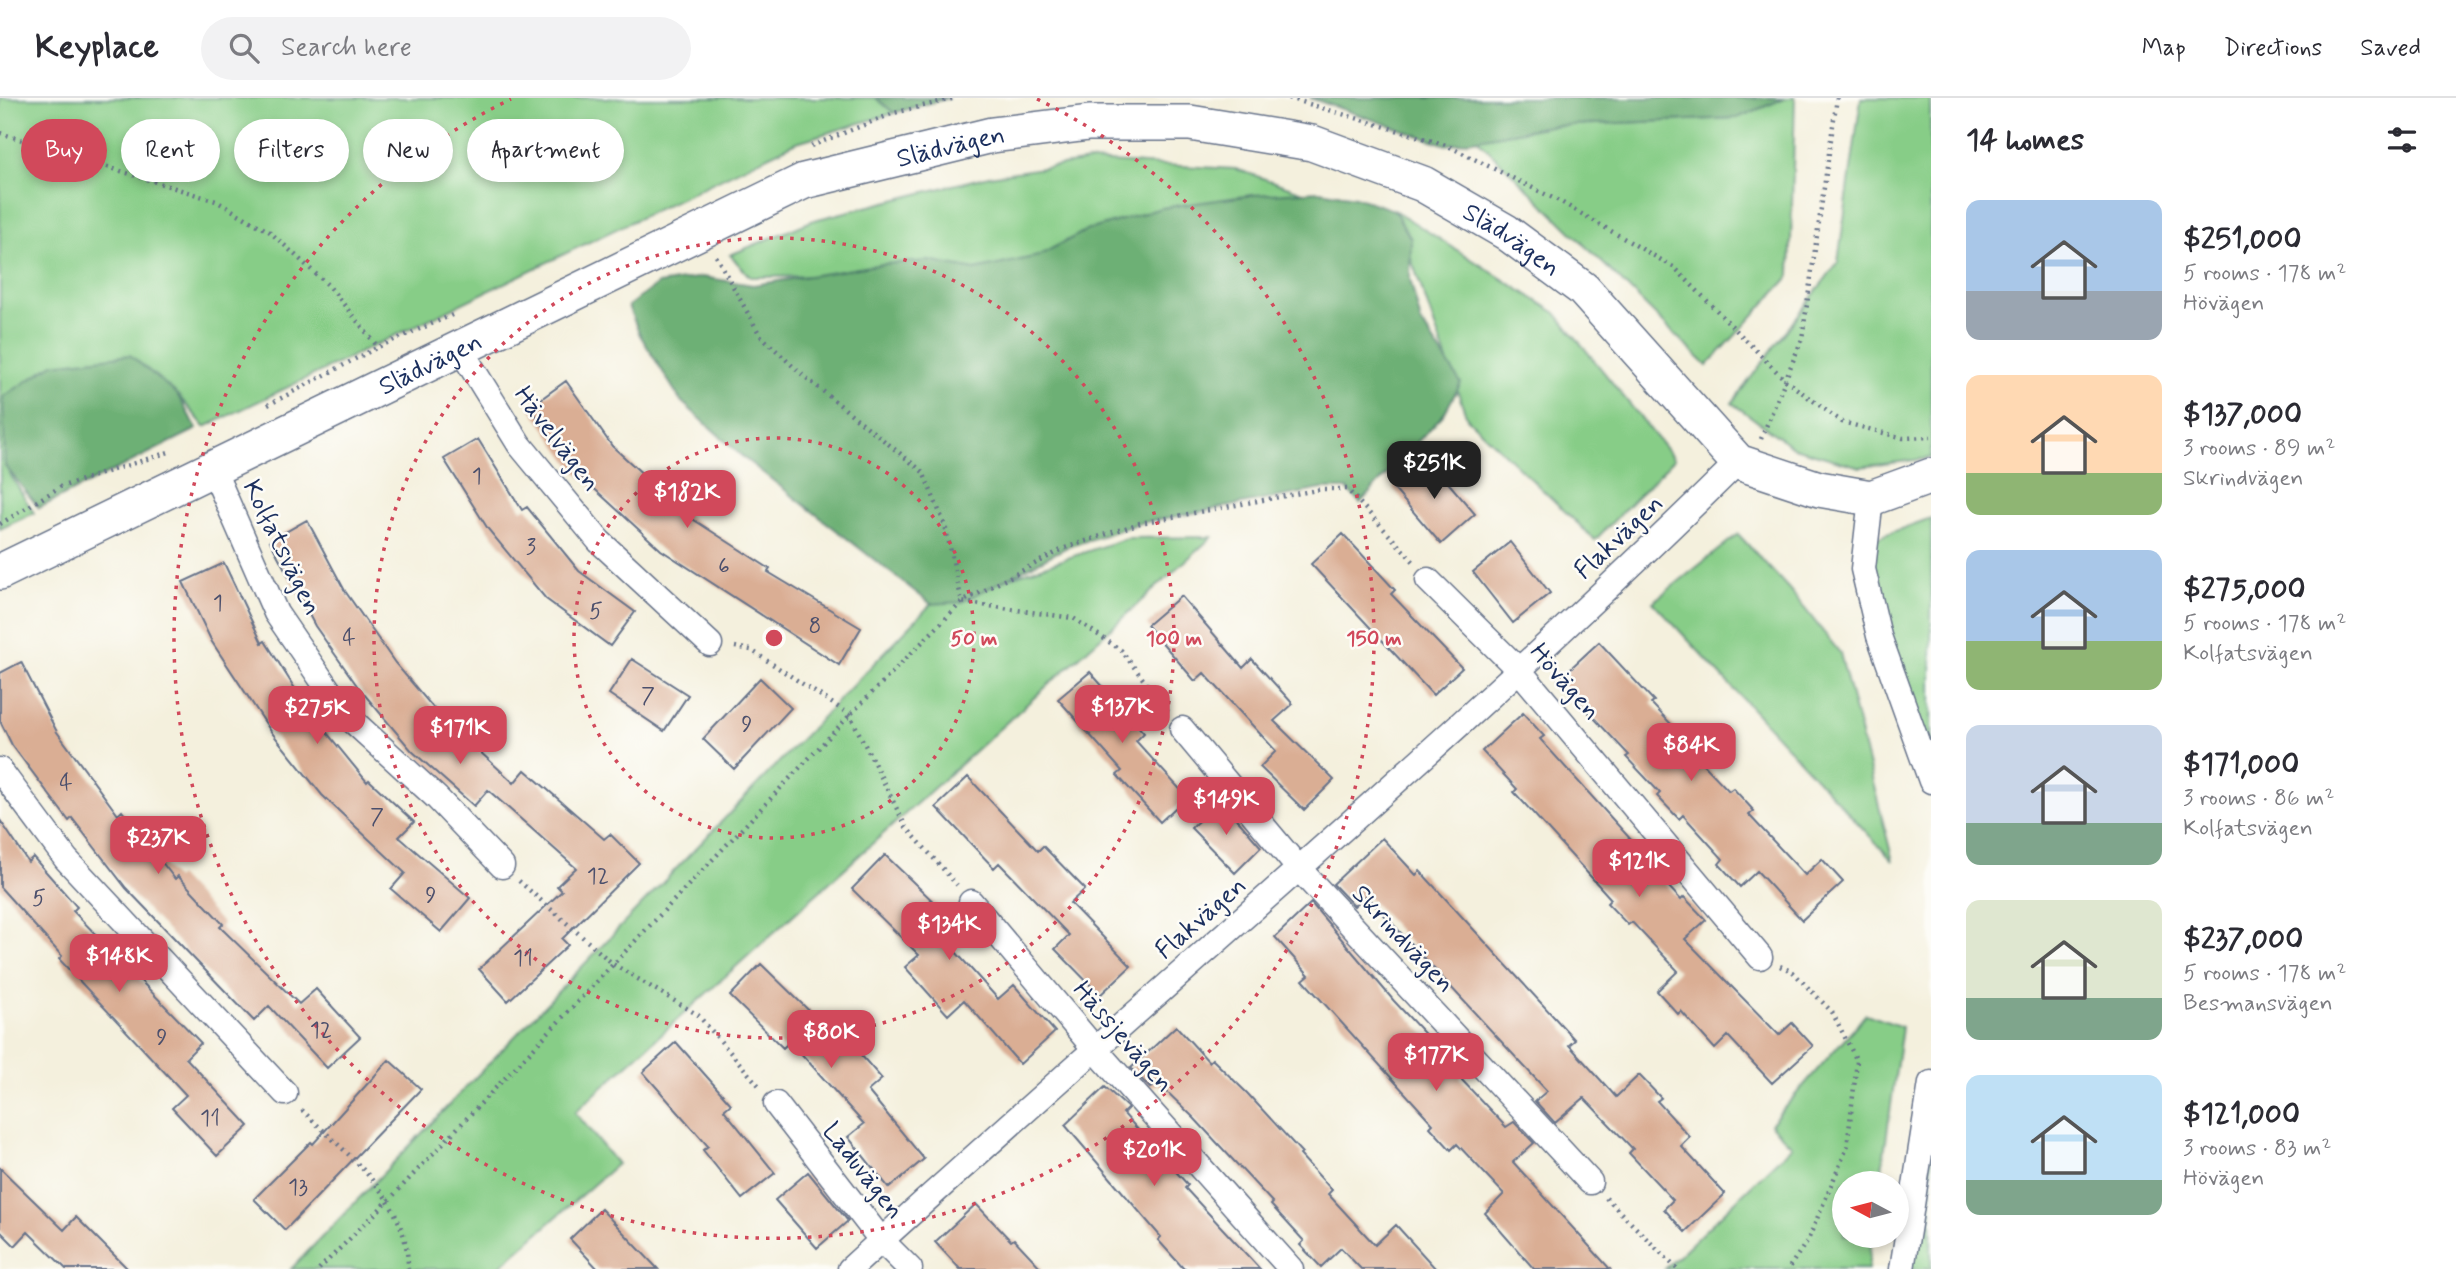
<!DOCTYPE html>
<html lang="en">
<head>
<meta charset="utf-8">
<style>
  :root { --surface:#fff; --page:#f2f2f3; --text:#2b2b33; --muted:#7c7c81; --line:#e1e1e2; --accent:#d1495b }
  body { margin:0; font-family:Mynerve,sans-serif; background:var(--page); color:var(--text); height:100vh; display:flex; flex-direction:column; font-size:26px; white-space:nowrap }
  * { box-sizing:border-box; margin:0 }
  p { font-size:23px; color:var(--muted) }
  .icon { flex:none; width:38px; height:38px; fill:none; stroke:currentColor; stroke-width:2; stroke-linecap:round; stroke-linejoin:round }
  .map { position:relative; flex:1; overflow:hidden }
  .panel { display:flex; flex-direction:column; background:var(--surface); width:525px }
  .panel>* { flex:none }
  .guide { position:absolute; left:21px; top:21px; width:665px; height:63px; display:flex; gap:14px }
  .needle { width:46px; rotate:277deg }
  .fabs { position:absolute; left:1832px; top:1073px; display:grid; gap:14px }
  .fabs a { display:grid; place-items:center; width:77px; height:77px; border-radius:50%; background:var(--surface); box-shadow:0 4px 10px #0003; font-size:35px }
  .price { position:absolute; translate:-50% -60px; padding:0 16px; border-radius:14px; background:var(--accent); color:#fff; font-size:23px; line-height:46px; filter:drop-shadow(0 2px 4px #0008) }
  .price::after { content:''; position:absolute; left:50%; top:42px; width:21px; height:16px; margin-left:-10px; background:inherit; clip-path:polygon(0 0,100% 0,50% 100%) }
  .price.on { background:#222; color:#fff }
  ul { padding:0; list-style:none }
  li { display:flex; align-items:center; gap:21px; height:175px; padding:0 35px }
  li span { display:grid; place-items:center; flex:none; width:196px; height:140px; border-radius:14px; color:#555 }
  li>.icon { margin-inline-start:auto }
  span .icon { width:84px; height:84px; fill:#fffc; stroke-width:1 }
  li b { font-size:30px }
  h2 { display:flex; justify-content:space-between; align-items:center; height:84px; padding:0 35px; font-size:30px }
  .pill { padding:0 24px; border-radius:32px; background:var(--surface); box-shadow:0 4px 10px #0003; font-size:24px; line-height:63px }
  .pill.on { background:var(--accent); color:#fff }
  header { display:flex; align-items:center; gap:42px; box-sizing:border-box; height:98px; padding:0 35px; background:var(--surface); border-bottom:2px solid var(--line) }
  header strong { font-size:33px }
  nav { display:flex; gap:38px; margin-inline-start:auto; font-size:24px }
  .search { width:490px; height:63px; background:var(--page); display:flex; align-items:center; gap:18px; box-sizing:border-box; padding:0 24px; border-radius:38px; color:var(--muted); font-size:26px }
  main { display:flex; flex:1; min-height:0 }
  .map>svg:first-child { display:block }
  .green { fill:#87cd87; stroke:#517e72; stroke-width:2 }
  .forest { fill:#6db074; stroke:#447069; stroke-width:2 }
  .building { fill:#daae94 }
  .lines { fill:none; stroke-linecap:round; stroke-linejoin:round }
  .street-casing { stroke:#67738a; stroke-width:27 }
  .secondary-casing { stroke:#67738a; stroke-width:38 }
  .path { stroke:#67738a; stroke-width:4.5; stroke-dasharray:2 5; stroke-linecap:butt }
  .street { stroke:#fff; stroke-width:24 }
  .secondary { stroke:#fff; stroke-width:35 }
  .ring { fill:none; stroke:#d1495b; stroke-width:3.5; stroke-dasharray:3.5 7 }
  .labels { text-anchor:middle; stroke-width:5; stroke-linejoin:round; paint-order:stroke }
  .number-label { font-size:23px; fill:#4b4f6c }
  .street-label { font-size:26px; fill:#1b2f5e; stroke:#fdfcf7 }
  .centre { fill:#d1495b; stroke:#fdfcf7; stroke-width:3.5 }
  .ring-label { font-size:21px; text-anchor:middle; font-weight:bold; fill:#d1495b; stroke:#fdfcf7; stroke-width:5; stroke-linejoin:round; paint-order:stroke }
</style>
</head>
<body>
<header>
<strong>Keyplace</strong>
<div class="search"><svg class="icon" aria-label="search" viewBox="0 0 24 24"><circle cx="10" cy="10" r="6"/><path d="M15 15l6 6"/></svg>Search here</div>
<nav><a>Map</a><a>Directions</a><a>Saved</a></nav>
</header>
<main>
<div class="map">
<svg width="1931" height="1171" viewBox="0 0 1931 1171">
  <rect width="100%" height="100%" fill="#fdfcf7"/>
  <filter id="ink" filterUnits="userSpaceOnUse"><feTurbulence type="fractalNoise" baseFrequency=".0143" numOctaves="2"/><feDisplacementMap in="SourceGraphic" scale="14" xChannelSelector="R" yChannelSelector="G"/><feConvolveMatrix kernelMatrix="1 2 1 2 8 2 1 2 1" color-interpolation-filters="sRGB"/></filter>
  <filter id="wash" filterUnits="userSpaceOnUse"><feTurbulence type="fractalNoise" baseFrequency=".00686" numOctaves="4" result="noise"/><feDisplacementMap in="SourceGraphic" scale="28" xChannelSelector="R" yChannelSelector="G"/><feGaussianBlur stdDeviation="1.57" result="paint"/><feColorMatrix in="noise" values="0 0 0 0 0 0 0 0 0 0 0 0 0 0 0 0 0 1.4 0 .05"/><feComposite in="paint" operator="in"/></filter>
  <g filter="url(#wash)">
    <rect width="100%" height="100%" fill="#f4f0dd"/>
    <path class="green" d="M0,0H876L894,15L797,44L205,329L177,296L5,368L34,415L0,431Z
      M1785,0H1795L1790,178L1707,268L1477,41L1549,28L1737,20Z
      M1861,0H1930L1931,360L1860,369L1794,350L1732,305L1838,164Z
      M1089,63L1236,71L1336,105L1028,176L750,179L730,157L814,122L989,78Z
      M1394,112L1556,215L1674,361L1595,442L1467,320Z
      M1931,420V683L1863,471L1876,440Z
      M1738,436L1789,491L1840,555L1893,763L1653,504Z
      M1212,439L575,1014L617,1066L497,1171H291L931,506L1127,440Z
      M1866,916L1902,929L1880,1085H1844V1138H1872L1868,1171H1665L1792,1048L1770,1026Z
      M1931,985V1171H1902Z"/>
    <path class="forest" d="M876,0H949L894,15Z
      M1310,0H1785L1737,20L1549,28L1446,47Z
      M1320,93L1355,99L1394,112L1411,141L1410,181L1421,224L1461,285L1444,316L1360,405L1347,391H1322L1140,425L1065,450L962,504L931,506L744,360L681,303L640,237L628,208L658,186L702,179L753,187L883,166L929,163L975,172L1038,158L1085,133L1161,110L1252,97Z
      M130,257L177,296L197,331L39,410L5,368L3,299L53,266Z"/>
    <g id="blocks">
      <path class="building" d="M566,283L612,348L691,420L770,471L768,474L861,530L839,567L661,452L575,373L530,309Z
        M478,341L522,412L527,409L579,473L635,514L610,548L546,501L488,431L444,361Z
        M1427,360L1475,416L1441,446L1393,390Z
        M307,422L345,493L395,565L453,633L455,631L514,685L525,672L604,741L610,736L639,765L562,841L568,847L508,903L479,871L562,793L557,788L576,770L488,692L474,708L412,653L358,589L315,528L270,443Z
        M1343,436L1395,492L1391,496L1462,570L1433,597L1311,466Z
        M1510,444L1550,495L1513,525L1473,474Z
        M224,465L262,545L265,543L309,613L367,684L369,682L414,724L399,739L470,800L441,834L391,791L405,775L322,697L272,635L212,544L183,484Z
        M1181,498L1243,570L1252,561L1293,606L1274,623L1334,682L1304,712L1260,669L1276,653L1204,575L1195,583L1147,527Z
        M1599,544L1654,603L1651,605L1688,644L1685,647L1729,693L1733,690L1754,713L1749,717L1805,777L1822,761L1843,784L1802,822L1757,773L1740,789L1719,766L1723,761L1683,717L1679,721L1657,698L1660,695L1626,659L1629,657L1558,582Z
        M632,561L688,597L664,633L609,596Z
        M21,564L57,634L118,717L122,713L175,781L178,778L223,826L220,829L299,906L316,891L360,939L327,970L269,908L254,923L126,790L72,720L69,723L12,647L0,623V575Z
        M1090,574L1144,635L1136,643L1187,699L1160,724L1117,677L1122,673L1058,601Z
        M760,580L791,610L734,671L703,641Z
        M1523,615L1544,638L1540,641L1643,755L1640,758L1681,802L1684,799L1706,822L1685,841L1779,937L1792,925L1813,948L1772,985L1728,938L1715,951L1681,913L1678,916L1657,893L1678,873L1632,824L1628,827L1607,805L1611,801L1514,694L1517,691L1482,653Z
        M968,679L1038,753L1043,748L1085,791L1070,805L1131,868L1100,897L1055,851L1069,837L999,765L994,770L936,709Z
        M1220,702L1261,749L1235,775L1191,730Z
        M0,722L28,764L33,759L77,809L73,813L201,945L186,960L249,1028L217,1058L172,1010L186,997L59,861L62,858L0,789Z
        M1382,740L1416,777L1420,773L1575,942L1569,947L1616,999L1639,977L1661,1000L1657,1003L1690,1039L1681,1048L1725,1096L1685,1134L1664,1111L1673,1102L1629,1055L1633,1051L1584,1000L1555,1025L1535,1003L1547,993L1400,834L1366,797L1354,808L1333,786Z
        M885,757L940,810L928,823L998,901L1014,887L1055,934L1020,966L964,902L948,917L905,869L919,857L852,791Z
        M1311,805L1394,903L1463,977L1460,980L1506,1029L1514,1024L1534,1045L1513,1064L1610,1171H1534L1485,1115L1504,1096L1457,1046L1451,1052L1430,1029L1433,1026L1303,882L1309,877L1275,839Z
        M761,866L834,937L839,932L882,981L868,993L924,1061L889,1090L848,1039L864,1026L790,943L783,950L730,898Z
        M1176,928L1209,964L1212,961L1247,995L1302,1055L1300,1057L1332,1092L1328,1096L1375,1147L1396,1127L1436,1171H1361L1341,1150L1321,1169L1300,1147L1304,1143L1271,1107L1273,1105L1194,1020L1159,986L1150,990L1131,970Z
        M676,944L731,1006L724,1012L775,1075L742,1101L703,1052L708,1048L643,974Z
        M389,962L421,991L285,1132L254,1101L311,1044L313,1046Z
        M1105,989L1128,1010L1123,1015L1188,1087L1185,1090L1260,1171H1184L1158,1142L1161,1139L1065,1027Z
        M0,1070L64,1132L76,1119L128,1171H66L28,1134L15,1148L0,1133Z
        M808,1074L848,1123L817,1150L775,1102Z
        M976,1106L1011,1143L1014,1141L1042,1171H960L935,1144Z
        M601,1111L658,1171H598L570,1141Z"/>
    </g>
  </g>
  <g filter="url(#ink)">
    <use href="#blocks" fill-opacity="0" stroke="#67738a" stroke-width="2"/>
    <g class="lines">
      <g class="street-casing">
        <path id="street" d="M459,249L519,346L599,443L710,546
          M212,369L276,515L345,616L437,700L502,768
          M1871,400L1863,471L1879,538L1931,683
          M1428,482L1518,571L1760,859
          M1182,631L1300,772L1590,1084
          M0,672L66,761L285,995
          M971,804L1094,950L1291,1171
          M776,1006L881,1142L910,1171
          M850,1171C1145,901 1453,645 1738,364
          M1902,1171L1931,985"/>
      </g>
      <g class="secondary-casing">
        <g id="secondary">
          <path id="s1" d="M0,474L804,83L992,37L1089,25H1190L1312,45L1423,86L1506,134L1583,191L1738,364L1819,391L1871,400L1931,378"/>
        </g>
      </g>
      <path class="path" d="M1289,0L1446,47L1561,104L1675,170L1785,282L1842,324L1903,340L1931,339
        M0,35L216,103L270,134L329,188L378,249
        M811,48L894,15L956,0
        M716,158L760,237L799,274L923,374L945,427L962,504L1073,520L1121,552L1168,614
        M268,307L378,249L452,217
        M1761,341L1802,241L1837,0
        M0,426L60,389L172,353
        M735,549L751,552L850,617L906,729L957,787
        M519,783L613,866L698,917L761,990
        M1780,868L1793,874L1832,914L1857,963L1847,1050L1808,1142L1788,1171
        M302,1012C348,1058 409,1101 408,1171
        M1606,1100L1677,1171
        M319,1171L390,1101L850,617L962,504L1065,450L1140,425L1322,391H1347L1414,464"/>
      <use href="#street" class="street"/>
      <use href="#secondary" class="secondary"/>
    </g>
  </g>
  <g class="ring">
    <circle cx="774" cy="540" r="200"/>
    <circle cx="774" cy="540" r="400"/>
    <path d="M1037 1A600 600 0 1 1 511 1"/>
  </g>
  <g class="labels">
    <g class="number-label">
      <text x="477" y="385">1</text>
      <text x="531" y="456">3</text>
      <text x="724" y="475">6</text>
      <text x="218" y="512">1</text>
      <text x="596" y="520">5</text>
      <text x="815" y="535">8</text>
      <text x="349" y="546">4</text>
      <text x="648" y="605">7</text>
      <text x="747" y="633">9</text>
      <text x="66" y="691">4</text>
      <text x="377" y="726">7</text>
      <text x="598" y="785">12</text>
      <text x="431" y="804">9</text>
      <text x="39" y="807">5</text>
      <text x="523" y="867">11</text>
      <text x="321" y="939">12</text>
      <text x="162" y="946">9</text>
      <text x="210" y="1027">11</text>
      <text x="298" y="1096">13</text>
    </g>
    <g class="street-label">
      <text dy="9" stroke="none"><textPath href="#s1" startOffset="1045">Slädvägen</textPath></text>
      <text dy="9" stroke="none"><textPath href="#s1" startOffset="1633">Slädvägen</textPath></text>
      <text dy="9" stroke="none"><textPath href="#s1" startOffset="478">Slädvägen</textPath></text>
      <text transform="translate(558 340) rotate(53)" y="9">Hävelvägen</text>
      <text transform="translate(1618 438) rotate(-43)" y="9">Flakvägen</text>
      <text transform="translate(283 449) rotate(64)" y="9">Kolfatsvägen</text>
      <text transform="translate(1566 583) rotate(49)" y="9">Hövägen</text>
      <text transform="translate(1200 819) rotate(-41)" y="9">Flakvägen</text>
      <text transform="translate(1404 840) rotate(47)" y="9">Skrindvägen</text>
      <text transform="translate(1124 938) rotate(49)" y="9">Hässjevägen</text>
      <text transform="translate(864 1072) rotate(52)" y="9">Laduvägen</text>
    </g>
  </g>
  <circle cx="774" cy="540" r="10" class="centre"/>
  <g class="ring-label">
    <text x="974" y="547">50 m</text>
    <text x="1174" y="547">100 m</text>
    <text x="1374" y="547">150 m</text>
  </g>
</svg>
<div class="fabs">
<a><svg class="needle" viewBox="-14 -14 28 28"><path d="M0-13l5 13h-10z" fill="#e53935"/><path d="M0 13l5-13h-10z" fill="#7c7c81"/></svg></a>
</div>
<b class="price on" style="left:1434px;top:403px">$251K</b>
<b class="price" style="left:687px;top:432px">$182K</b>
<b class="price" style="left:1122px;top:647px">$137K</b>
<b class="price" style="left:317px;top:648px">$275K</b>
<b class="price" style="left:460px;top:668px">$171K</b>
<b class="price" style="left:1691px;top:685px">$84K</b>
<b class="price" style="left:1226px;top:739px">$149K</b>
<b class="price" style="left:158px;top:778px">$237K</b>
<b class="price" style="left:1639px;top:801px">$121K</b>
<b class="price" style="left:949px;top:864px">$134K</b>
<b class="price" style="left:119px;top:896px">$148K</b>
<b class="price" style="left:831px;top:972px">$80K</b>
<b class="price" style="left:1436px;top:995px">$177K</b>
<b class="price" style="left:1154px;top:1090px">$201K</b>
<div class="guide">
<a class="pill on">Buy</a>
<a class="pill">Rent</a>
<a class="pill">Filters</a>
<a class="pill">New</a>
<a class="pill">Apartment</a>
</div>
</div>
<section class="panel">
<h2>14 homes<svg class="icon" aria-label="filters" viewBox="0 0 24 24"><path d="M4 7h16M4 17h16"/><circle cx="9" cy="7" r="2"/><circle cx="15" cy="17" r="2"/></svg></h2>
<ul>
<li><span style="background:linear-gradient(#a9c7e8 65%,#9aa5b1 0)"><svg class="icon" aria-label="home" viewBox="0 0 24 24"><path d="M3 11l9-7 9 7M6 9v11h12V9"/></svg></span><div><b>$251,000</b><p>5 rooms · 178 m²</p><p>Hövägen</p></div></li>
<li><span style="background:linear-gradient(#ffd9b3 70%,#8fb573 0)"><svg class="icon" aria-label="home" viewBox="0 0 24 24"><path d="M3 11l9-7 9 7M6 9v11h12V9"/></svg></span><div><b>$137,000</b><p>3 rooms · 89 m²</p><p>Skrindvägen</p></div></li>
<li><span style="background:linear-gradient(#a9c7e8 65%,#8fb573 0)"><svg class="icon" aria-label="home" viewBox="0 0 24 24"><path d="M3 11l9-7 9 7M6 9v11h12V9"/></svg></span><div><b>$275,000</b><p>5 rooms · 178 m²</p><p>Kolfatsvägen</p></div></li>
<li><span style="background:linear-gradient(#c9d6e8 70%,#7fa58c 0)"><svg class="icon" aria-label="home" viewBox="0 0 24 24"><path d="M3 11l9-7 9 7M6 9v11h12V9"/></svg></span><div><b>$171,000</b><p>3 rooms · 86 m²</p><p>Kolfatsvägen</p></div></li>
<li><span style="background:linear-gradient(#dfe7d0 70%,#7fa58c 0)"><svg class="icon" aria-label="home" viewBox="0 0 24 24"><path d="M3 11l9-7 9 7M6 9v11h12V9"/></svg></span><div><b>$237,000</b><p>5 rooms · 178 m²</p><p>Besmansvägen</p></div></li>
<li><span style="background:linear-gradient(#bfe0f5 75%,#7fa58c 0)"><svg class="icon" aria-label="home" viewBox="0 0 24 24"><path d="M3 11l9-7 9 7M6 9v11h12V9"/></svg></span><div><b>$121,000</b><p>3 rooms · 83 m²</p><p>Hövägen</p></div></li>
</ul>
</section>
</main>
</body>
</html>
